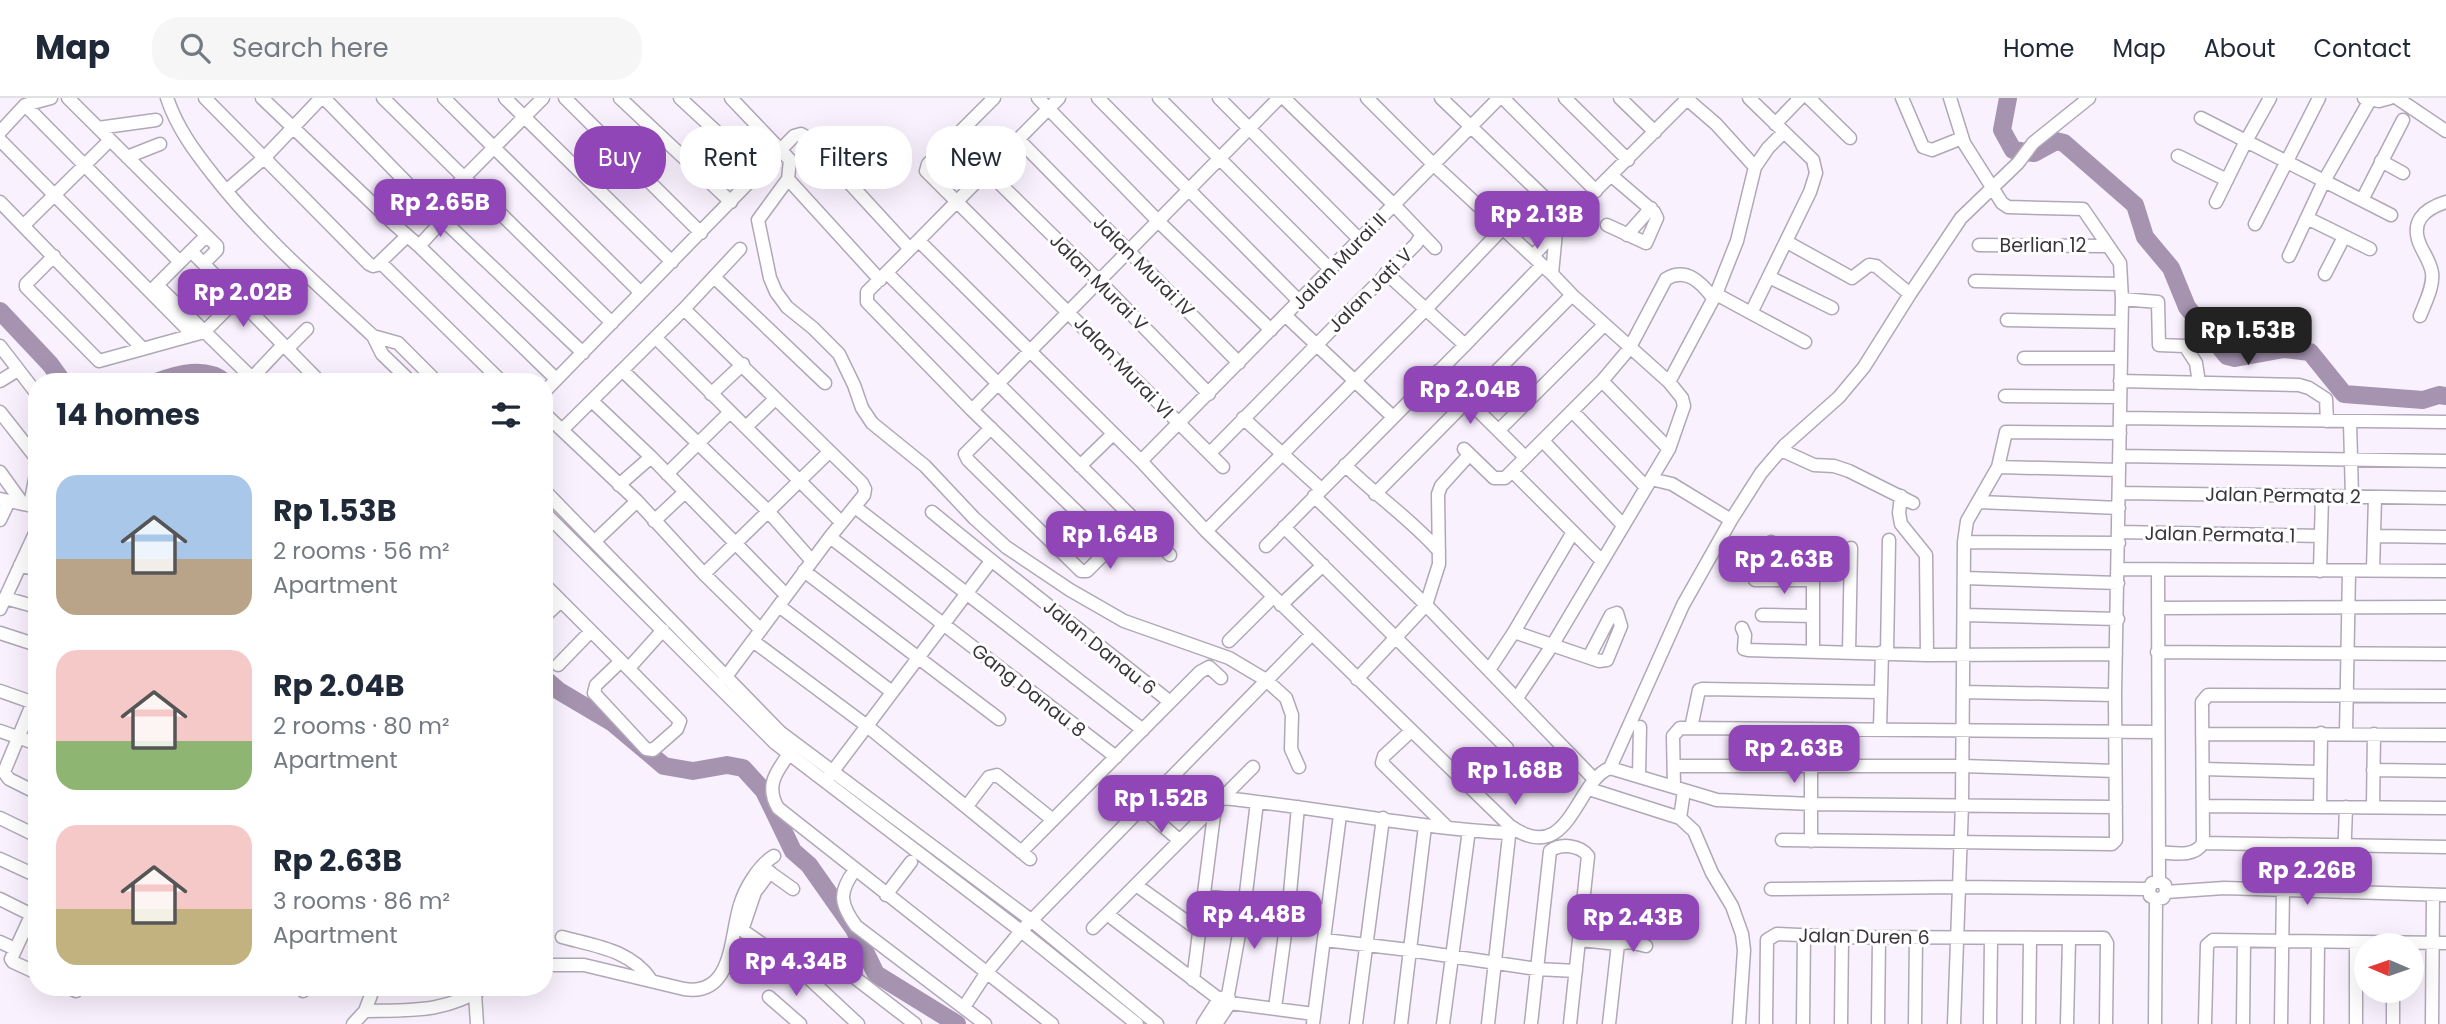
<!DOCTYPE html>
<html lang="en">
<head>
<meta charset="utf-8">
<style>
  :root { --surface:#fff; --page:#f6f6f7; --text:#1f2937; --muted:#747a83; --line:#e0e1e3; --accent:#9146b8 }
  body { margin:0; font-family:Poppins,sans-serif; background:var(--page); color:var(--text); height:100vh; display:flex; flex-direction:column; font-size:26px; white-space:nowrap }
  * { box-sizing:border-box; margin:0 }
  p { font-size:23px; color:var(--muted) }
  .icon { flex:none; width:38px; height:38px; fill:none; stroke:currentColor; stroke-width:2; stroke-linecap:round; stroke-linejoin:round }
  .map { position:relative; flex:1; overflow:hidden }
  .panel { position:absolute; left:28px; top:275px; width:525px; height:623px; display:flex; flex-direction:column; background:var(--surface); border-radius:28px; box-shadow:0 7px 28px #0002 }
  .panel>* { flex:none }
  .guide { position:absolute; left:574px; top:28px; width:665px; height:63px; display:flex; gap:14px }
  .needle { width:46px; rotate:272deg }
  .controls { position:absolute; left:2354px; top:835px; display:grid; gap:14px }
  .controls a { display:grid; place-items:center; width:70px; height:70px; border-radius:50%; background:var(--surface); box-shadow:0 7px 28px #0002; font-size:35px }
  .price { position:absolute; translate:-50% -60px; padding:0 16px; border-radius:14px; background:var(--accent); color:#fff; font-size:23px; line-height:46px; filter:drop-shadow(0 2px 4px #0008) }
  .price::after { content:''; position:absolute; left:50%; top:42px; width:21px; height:16px; margin-left:-10px; background:inherit; clip-path:polygon(0 0,100% 0,50% 100%) }
  .price.current { background:#222; color:#fff }
  ul { padding:0; list-style:none }
  li { display:flex; align-items:center; gap:21px; height:175px; padding:0 28px }
  li span { display:grid; place-items:center; flex:none; width:196px; height:140px; border-radius:21px; color:#555 }
  li>.icon { margin-inline-start:auto }
  span .icon { width:84px; height:84px; fill:#fffc; stroke-width:1 }
  li b { font-size:30px }
  h2 { display:flex; justify-content:space-between; align-items:center; height:84px; padding:0 28px; font-size:30px }
  .pill { padding:0 24px; border-radius:28px; background:var(--surface); box-shadow:0 7px 28px #0002; font-size:24px; line-height:63px }
  .pill.current { background:var(--accent); color:#fff }
  header { display:flex; align-items:center; gap:42px; box-sizing:border-box; height:98px; padding:0 35px; background:var(--surface); border-bottom:2px solid var(--line) }
  header strong { font-size:33px }
  nav { display:flex; gap:38px; margin-inline-start:auto; font-size:24px }
  .search { width:490px; height:63px; background:var(--page); display:flex; align-items:center; gap:18px; box-sizing:border-box; padding:0 24px; border-radius:28px; color:var(--muted); font-size:26px }
  .map>svg:first-child { display:block }
  .lines { fill:none; stroke-linecap:round; stroke-linejoin:round }
  .river { stroke:#a593b0; stroke-width:18 }
  .minor-casing { stroke:#b1a8b7; stroke-width:15 }
  .minor { stroke:#fff; stroke-width:12 }
  .labels { text-anchor:middle; stroke-width:6; stroke-linejoin:round; paint-order:stroke }
  .street-label { font-size:19px; fill:#39353b; stroke:#fff }
</style>
</head>
<body>
<header>
<strong>Map</strong>
<div class="search"><svg class="icon" aria-label="search" viewBox="0 0 24 24"><circle cx="10" cy="10" r="6"/><path d="M15 15l6 6"/></svg>Search here</div>
<nav><a>Home</a><a>Map</a><a>About</a><a>Contact</a></nav>
</header>
<div class="map">
<svg width="2446" height="926" viewBox="0 0 2446 926">
  <rect width="100%" height="100%" fill="#f9f1fe"/>
  <g class="lines">
    <path class="river" d="M2008,0L2002,32L2013,52L2034,55L2056,43L2064,45L2135,107L2145,139L2171,170L2187,209L2227,258L2235,260L2284,251L2310,254L2344,296L2423,302L2439,297L2446,298
      M0,213L50,266L63,284
      M156,284C178,276 205,268 225,284
      M544,580L559,593L613,625L664,668L693,673L727,667L743,670L764,693L793,753L809,767L854,831L876,876L957,926"/>
    <g class="minor-casing">
      <path id="minor" d="M68,0L217,148V152L204,165
        M167,0C177,30 195,54 214,78C261,138 318,187 373,238L382,256L411,284
        M205,0L369,166L373,168L377,167L407,138
        M262,0L394,126L419,148L556,281
        M324,0L443,122L583,255
        M383,0L612,225
        M444,0L641,195
        M505,0L672,164
        M565,0L701,135
        M620,0L731,104
        M680,0L760,74
        M731,0L790,62L788,81L758,122L770,180L776,194L787,209L813,230L839,256L854,287L862,310L872,325L925,368L974,420L1006,449L1070,492L1124,523L1229,560L1266,582L1286,600L1292,617L1291,651L1299,669
        M994,0L928,66L926,73L1223,369
        M1038,0L1159,124L1271,232
        M1098,0L1299,203
        M1159,0L1330,171
        M1219,0L1359,141
        M1284,0L1394,107L1435,150
        M1367,0L1433,66L1552,176L1572,197L1669,284L1682,300L1684,308L1669,351L1553,546L1517,600
        M1441,0L1567,121
        M1503,0L1596,93
        M1565,0L1628,62
        M1620,0L1655,34
        M1809,0L1850,40
        M1902,0L1923,49L1932,52L1962,40
        M2364,0L2379,3L2390,0
        M2397,0L2446,33
        M1687,1L1716,26L1755,69
        M25,7L180,164
        M2201,20L2391,117
        M1775,26L1800,0
        M98,30L156,22
        M0,34L25,7L51,0
        M1018,41L1239,265
        M0,42L193,237
        M2178,58L2227,82
        M127,59L160,46
        M2381,63L2403,75
        M987,73L1099,183L1209,296
        M788,81L880,182
        M226,93L265,59L321,0
        M2362,102L2403,22
        M0,104L143,251
        M2216,104L2246,43L2270,0
        M434,110L543,0
        M2307,120L2370,151
        M394,126L418,95
        M2255,126L2319,0
        M24,127L110,42
        M1607,127L1646,145L1657,120L1654,114L1612,78
        M1627,137L1651,110
        M919,143L1141,363L1206,433L1510,728C1570,770 1575,683 1610,670L1683,507L1731,422L1761,375L1785,347L1839,299L1864,269L1910,196L1961,120L2018,65L2033,45L2089,0
        M1787,144L1852,180L1869,167L1876,168L1910,196
        M1979,147L2107,148
        M419,148L443,122
        M910,151L867,194V204L972,312L1105,441L1108,449L1107,453L1087,473H1081L968,362L965,356L991,330
        M191,153L320,284
        M54,158L26,186V189L99,263L204,234L237,201
        M1533,158L1567,121L1688,0
        M2289,158L2324,83L2370,2
        M380,164L502,284
        M887,175L1170,457
        M1386,175L1465,247
        M1552,176L1556,134
        M2325,176L2344,139
        M714,179L825,285
        M1769,179L1832,210
        M1975,183L2121,186
        M157,187L256,284
        M153,191L206,138
        M1716,196L1751,215L1810,94L1816,75L1813,62L1749,0
        M2122,201L2158,204L2159,247L2185,248L2196,265L2199,285
        M684,211L862,385L865,391L864,397L830,439L725,580
        M1751,215L1805,244
        M1286,218L1393,319
        M2420,218C2425,205 2434,188 2432,175C2431,166 2425,157 2421,149C2409,124 2424,111 2446,104
        M2007,222L2121,224
        M373,238L398,245L437,284
        M656,240L841,424
        M0,248L37,296
        M287,251L307,231
        M2024,260H2120
        M623,273L768,413L812,463
        M1438,273L1525,359
        M252,280L283,247
        M0,283L18,272
        M1602,283L1669,351
        M2120,283L2299,287L2309,290L2326,301L2327,323
        M1669,284L1716,196L1737,143L1755,69L1768,50L1783,35
        M544,294L794,38L801,36L808,40L910,151L1059,0
        M711,296L743,266
        M2005,298L2120,299
        M592,303L651,359L786,497
        M972,312L1279,0
        M1572,313L1646,389
        M0,314L37,361
        M544,315L637,403L704,476L761,532
        M1243,320L1321,391
        M2120,320L2446,324
        M2350,324L2352,399
        M746,329L775,301
        M562,332L684,211L740,151
        M1499,332L1604,227
        M1543,343L1623,427
        M1464,351L1494,380H1505L1602,283L1629,251L1666,181C1686,169 1701,184 1713,200
        M1781,352L1814,367L1834,368L1849,373L1913,405
        M1210,355L1416,146L1421,138
        M2119,358L2446,363
        M1141,363L1499,0
        M1345,367C1375,397 1411,421 1439,453
        M1080,368L1113,336
        M1998,369L2119,372
        M0,374L23,406
        M1513,374L1601,462
        M667,376L730,314
        M1651,381L1672,386L1731,422
        M619,387L651,359
        M544,392L780,634L1031,822L1157,926
        M2120,395L2446,400
        M1375,396L1572,197
        M1314,398L1426,507L1594,681
        M1901,398L1899,415L1901,426L1926,457L1927,557
        M0,401L37,409
        M1979,404L2119,410
        M30,407L37,371
        M855,409L1143,632
        M544,414L775,645L1021,833L1137,926
        M932,414C1010,479 1091,540 1170,604
        M0,422L9,403
        M654,423L685,394
        M1284,429L1507,650
        M1206,433L1425,212L1503,130
        M1573,434L1514,534L1599,563L1607,562L1621,528L1617,515L1611,517L1589,559
        M2119,434L2321,438
        M2375,438L2446,439
        M830,439L1116,659
        M1105,441L1129,418
        M595,443L637,403
        M1771,444L1772,481
        M1964,444L1967,423L1998,369L2006,334L2120,335
        M1266,448L1465,247L1542,167
        M20,467L37,472
        M2118,471L2446,473
        M2158,472L2159,783
        M2373,472L2375,399
        M804,473L999,621
        M2320,473L2322,398
        M704,476L829,354
        M1964,480L2118,485
        M1755,482H1813
        M544,486L621,563
        M5,500L37,509
        M1281,507L1323,467
        M779,508L892,594
        M2158,510L2446,509
        M0,511L37,431
        M1762,517L1813,518
        M1964,517L2118,521
        M544,519L561,503
        M1742,530L1745,537L1744,551L1748,552L1927,557L2116,556
        M0,535L37,547
        M753,543L867,628L1030,761
        M1229,543L1273,499
        M1813,554V465
        M1849,554L1851,450
        M2157,554L2446,556
        M1887,555L1889,442
        M621,563L680,623L677,631L653,652L646,651L594,595L596,587Z
        M558,567L590,534
        M629,570L663,532
        M1489,572L1514,534
        M1357,581L1426,507L1439,466L1438,396L1441,388L1469,357
        M0,593L37,606
        M1963,594L2115,597
        M2446,598L2208,597L2202,604L2203,745L2446,749
        M33,604L4,674L9,681L37,695
        M1691,630L1699,592L1702,591L1881,594
        M1880,631L1882,554
        M0,633L37,646
        M1411,633L1384,658L1382,665L1448,730
        M2346,635L2349,473
        M2202,636L2446,637
        M789,656C776,674 765,688 778,710L1052,926
        M1674,668H1962L2115,673
        M1610,670L1717,702L1811,706L2116,709
        M2203,671L2320,674
        M2373,672L2446,673
        M1639,677L1640,629
        M827,681L991,463
        M1674,689L1673,638L1680,630L2157,634
        M1589,691L1680,720L1694,733L1712,775L1732,808L1742,836L1744,852L1739,926
        M1222,700C1318,709 1413,730 1509,735
        M967,708L989,679L997,677L1053,722
        M2204,708L2446,710
        M1141,709L1179,742
        M2320,709L2321,635
        M2373,709L2374,636
        M0,720L37,738
        M1680,720L1684,693
        M1782,742L2112,746L2116,742L2115,597L2122,201L2120,165L2083,111L2008,109L2002,105L1964,45L1950,0
        M1811,743V631
        M1021,754L1200,574L1209,569L1221,580
        M2159,754C2174,755 2194,760 2203,745
        M0,761L37,778
        M765,771L793,791
        M855,772C838,794 840,806 856,828L985,926
        M770,774L755,794L742,832L800,872L858,926
        M1136,787L1200,833
        M1771,791L1959,789L2149,791L2152,785L2159,783L2165,787L2166,794L2163,800L2156,801L2150,798L2149,791
        M2166,794L2224,790L2446,797
        M2343,794L2346,709
        M886,797L911,764
        M1204,798L1326,813
        M0,801L36,819
        M37,805L11,861L13,864L37,875
        M1107,816L1219,901L1230,905L1314,916
        M1093,830L1253,669
        M562,839C595,848 631,852 651,882
        M1325,842L1409,852L1537,871L1576,873
        M1581,842L1618,846L1609,926
        M0,844L15,851
        M1618,846L1629,844L1646,848
        M544,867H584L684,891C734,899 730,837 740,807C745,790 759,767 774,758
        M841,869L915,926
        M1193,882L1215,709
        M68,889L76,893
        M303,893L305,889
        M475,896L477,926
        M769,899L800,926
        M964,909L987,874L1021,833L1311,537
        M1275,910L1289,806L1298,709
        M365,913C411,912 445,915 485,889
        M353,926L365,913L374,889
        M1203,926L1219,901L1225,899
        M1216,926L1230,905L1228,897L1245,803L1257,704
        M1313,926L1340,717
        M1356,926L1383,720
        M1401,926L1425,728
        M1443,926L1469,732
        M1488,926L1510,729
        M1531,926L1550,753C1561,745 1580,747 1588,758L1570,926
        M1766,926L1767,842L1777,836L1842,839L2104,840L2107,845L2106,926
        M1803,926L1804,837
        M1841,926L1842,839
        M1878,926L1879,840
        M1915,926L1916,840
        M1954,926L1962,707L1964,444L2119,445
        M1990,926L1991,841
        M2029,926L2030,841
        M2067,926L2069,841
        M2155,926L2156,801
        M2205,926L2207,847L2213,842L2446,845
        M2243,926L2244,844
        M2281,926L2283,791
        M2317,926L2318,845
        M2356,926V845
        M2393,926V892
        M2432,926L2433,797"/>
    </g>
    <use href="#minor" class="minor"/>
  </g>
  <g class="labels">
    <g class="street-label">
      <text x="2043" y="154">Berlian 12</text>
      <text transform="translate(1339 163) rotate(-46)" y="7">Jalan Murai II</text>
      <text transform="translate(1144 168) rotate(45)" y="7">Jalan Murai IV</text>
      <text transform="translate(1099 184) rotate(45)" y="7">Jalan Murai V</text>
      <text transform="translate(1370 192) rotate(-45)" y="7">Jalan Jati V</text>
      <text transform="translate(1124 269) rotate(46)" y="7">Jalan Murai VI</text>
      <text transform="translate(2283 397) rotate(1)" y="7">Jalan Permata 2</text>
      <text transform="translate(2220 436) rotate(1)" y="7">Jalan Permata 1</text>
      <text transform="translate(1100 549) rotate(39)" y="7">Jalan Danau 6</text>
      <text transform="translate(1029 592) rotate(38)" y="7">Gang Danau 8</text>
      <text transform="translate(1864 838) rotate(1)" y="7">Jalan Duren 6</text>
    </g>
  </g>
</svg>
<div class="controls">
<a><svg class="needle" viewBox="-14 -14 28 28"><path d="M0-13l5 13h-10z" fill="#e53935"/><path d="M0 13l5-13h-10z" fill="#747a83"/></svg></a>
</div>
<b class="price" style="left:440px;top:141px">Rp 2.65B</b>
<b class="price" style="left:1537px;top:153px">Rp 2.13B</b>
<b class="price" style="left:243px;top:231px">Rp 2.02B</b>
<b class="price current" style="left:2248px;top:269px">Rp 1.53B</b>
<b class="price" style="left:1470px;top:328px">Rp 2.04B</b>
<b class="price" style="left:1110px;top:473px">Rp 1.64B</b>
<b class="price" style="left:1784px;top:498px">Rp 2.63B</b>
<b class="price" style="left:1794px;top:687px">Rp 2.63B</b>
<b class="price" style="left:1515px;top:709px">Rp 1.68B</b>
<b class="price" style="left:1161px;top:737px">Rp 1.52B</b>
<b class="price" style="left:2307px;top:809px">Rp 2.26B</b>
<b class="price" style="left:1254px;top:853px">Rp 4.48B</b>
<b class="price" style="left:1633px;top:856px">Rp 2.43B</b>
<b class="price" style="left:796px;top:900px">Rp 4.34B</b>
<div class="guide">
<a class="pill current">Buy</a>
<a class="pill">Rent</a>
<a class="pill">Filters</a>
<a class="pill">New</a>
</div>
<section class="panel">
<h2>14 homes<svg class="icon" aria-label="filters" viewBox="0 0 24 24"><path d="M4 7h16M4 17h16"/><circle cx="9" cy="7" r="2"/><circle cx="15" cy="17" r="2"/></svg></h2>
<ul>
<li><span style="background:linear-gradient(#a9c7e8 60%,#b9a48a 0)"><svg class="icon" aria-label="home" viewBox="0 0 24 24"><path d="M3 11l9-7 9 7M6 9v11h12V9"/></svg></span><div><b>Rp 1.53B</b><p>2 rooms · 56 m²</p><p>Apartment</p></div></li>
<li><span style="background:linear-gradient(#f6c9c9 65%,#8fb573 0)"><svg class="icon" aria-label="home" viewBox="0 0 24 24"><path d="M3 11l9-7 9 7M6 9v11h12V9"/></svg></span><div><b>Rp 2.04B</b><p>2 rooms · 80 m²</p><p>Apartment</p></div></li>
<li><span style="background:linear-gradient(#f6c9c9 60%,#c2b280 0)"><svg class="icon" aria-label="home" viewBox="0 0 24 24"><path d="M3 11l9-7 9 7M6 9v11h12V9"/></svg></span><div><b>Rp 2.63B</b><p>3 rooms · 86 m²</p><p>Apartment</p></div></li>
</ul>
</section>
</div>
</body>
</html>
